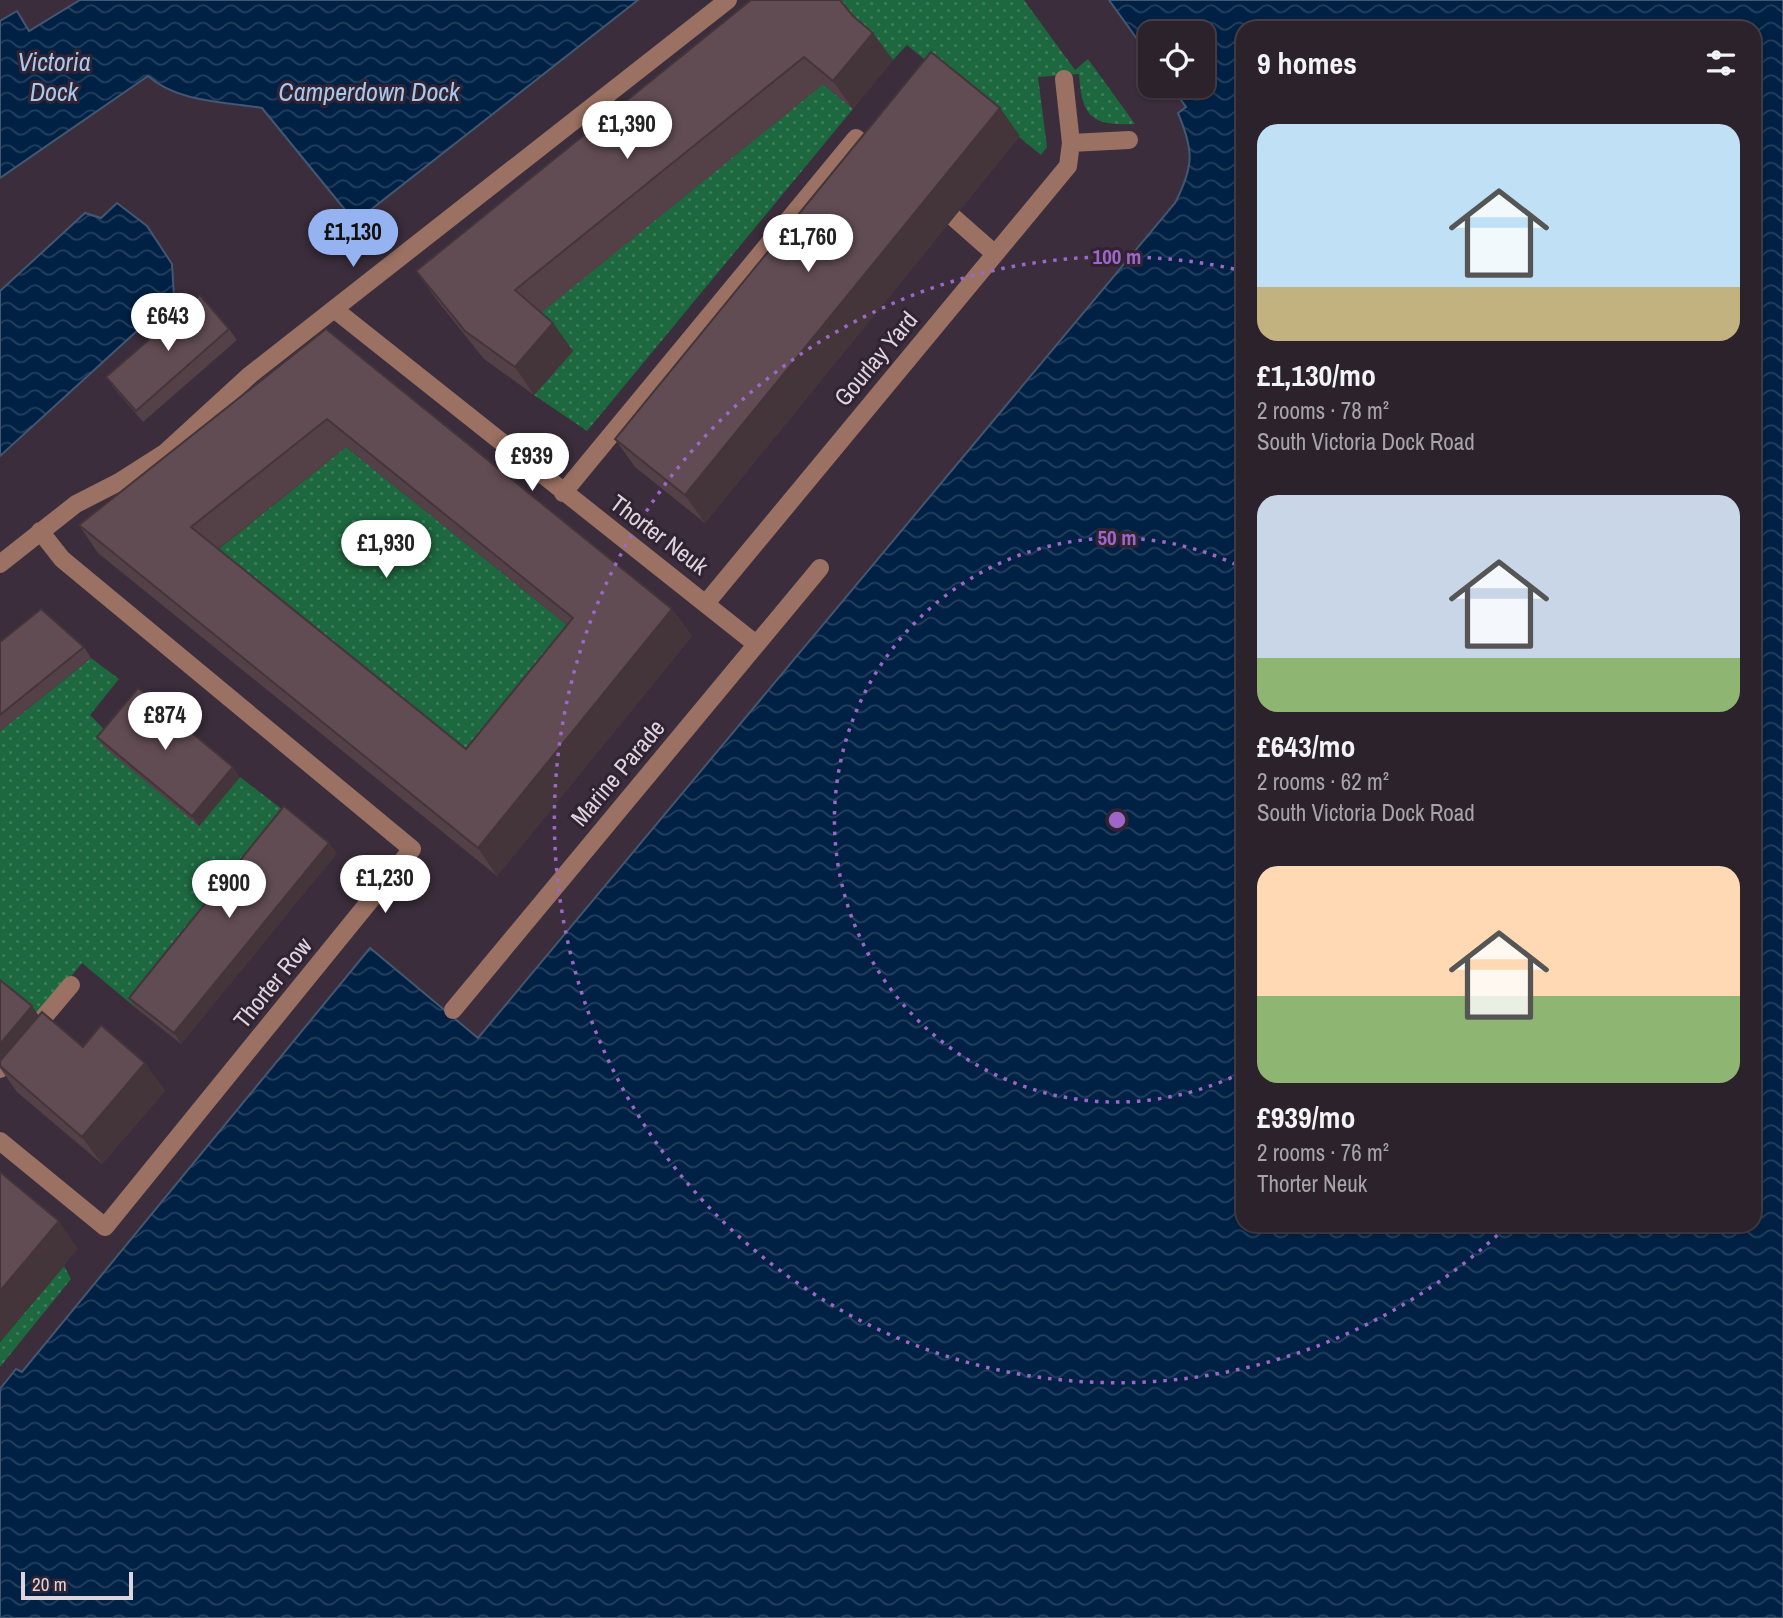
<!DOCTYPE html>
<html lang="en">
<head>
<meta charset="utf-8">
<style>
  :root { --surface:#2c222c; --page:#382f38; --text:#f1f3f6; --muted:#a6a4a9; --line:#483f48; --accent:#95b2f1 }
  body { margin:0; font-family:"Archivo Narrow",sans-serif; background:var(--page); color:var(--text); height:100vh; display:flex; flex-direction:column; font-size:26px; white-space:nowrap }
  * { box-sizing:border-box; margin:0 }
  p { font-size:23px; color:var(--muted) }
  .icon { flex:none; width:38px; height:38px; fill:none; stroke:currentColor; stroke-width:2; stroke-linecap:round; stroke-linejoin:round }
  .map { position:relative; flex:1; overflow:hidden }
  .panel { position:absolute; left:1236px; top:21px; width:525px; height:1211px; display:flex; flex-direction:column; background:var(--surface); border-radius:21px; box-shadow:0 2px 5px #0004,0 0 0 2px var(--line) }
  .panel>* { flex:none }
  .buttons { position:absolute; left:1138px; top:21px; display:grid; gap:14px }
  .buttons a { display:grid; place-items:center; width:77px; height:77px; border-radius:14px; background:var(--surface); box-shadow:0 2px 5px #0004,0 0 0 2px var(--line); font-size:35px }
  .scale { position:absolute; left:21px; bottom:18px; width:112px; box-sizing:border-box; padding-left:7px; border:4px solid #ddd4dd; border-top:0; font-size:19px; line-height:24px; white-space:nowrap; color:#ddd4dd; -webkit-text-stroke:5px #312331; paint-order:stroke }
  .price { position:absolute; translate:-50% -60px; padding:0 16px; border-radius:24px; background:#fff; color:#222; font-size:23px; line-height:46px; filter:drop-shadow(0 2px 4px #0008) }
  .price::after { content:''; position:absolute; left:50%; top:42px; width:21px; height:16px; margin-left:-10px; background:inherit; clip-path:polygon(0 0,100% 0,50% 100%) }
  .price.active { background:var(--accent); color:#111 }
  ul { padding:0; list-style:none }
  li { display:grid; align-content:center; gap:14px; height:371px; padding:0 21px }
  li span { display:grid; place-items:center; height:217px; border-radius:21px; color:#555 }
  li>.icon { margin-inline-start:auto }
  span .icon { width:126px; height:126px; fill:#fffc; stroke-width:1 }
  li b { font-size:30px }
  h2 { display:flex; justify-content:space-between; align-items:center; height:84px; padding:0 21px; font-size:30px }
  .map>svg:first-child { display:block }
  .grass { fill:url(#grass-dots) }
  .water { fill:url(#water-waves); stroke:#425772; stroke-width:2; fill-rule:evenodd }
  .lines { fill:none; stroke-linecap:round; stroke-linejoin:round }
  .minor { stroke:#9a7162; stroke-width:18 }
  .wall { fill:#534147; fill-rule:evenodd }
  .shaded-wall { fill:#44353a }
  .building { fill:#614c53; stroke:#44353a; stroke-width:2; fill-rule:evenodd }
  .ring { fill:none; stroke:#9d67ca; stroke-width:3.5; stroke-dasharray:3.5 7 }
  .labels { text-anchor:middle; stroke-width:6; stroke-linejoin:round; paint-order:stroke }
  .street-label { font-size:24px; fill:#ddd4dd; stroke:#312331 }
  .water-label { font-size:26px; font-style:italic; fill:#a8c7ed; stroke:#312331 }
  .centre { fill:#9d67ca; stroke:#312331; stroke-width:3.5 }
  .ring-label { font-size:21px; text-anchor:middle; font-weight:bold; fill:#9d67ca; stroke:#312331; stroke-width:6; stroke-linejoin:round; paint-order:stroke }
</style>
</head>
<body>
<div class="map">
<svg width="1783" height="1618" viewBox="0 0 1783 1618">
  <defs>
    <pattern id="grass-dots" width="8" height="8" patternUnits="userSpaceOnUse" patternTransform="scale(1.75)"><rect width="8" height="8" fill="#1d683f"/><path d="M2 2h.1M6 6h.1" fill="none" stroke="#3d7d5a" stroke-width="1.8" stroke-linecap="round"/></pattern>
    <pattern id="water-waves" width="16" height="10" patternUnits="userSpaceOnUse" patternTransform="scale(1.75)"><rect width="16" height="10" fill="#002144"/><path d="M0 5q4-4 8 0t8 0" fill="none" stroke="#25405f"/></pattern>
  </defs>
  <rect width="100%" height="100%" fill="#3b2d3b"/>
  <path class="grass" d="M837,0H1024L1075,70L1088,59L1135,124C1090,126 1082,116 1079,74L1038,77L1047,147L1041,155L907,45L893,60Z
    M823,84L853,109L587,431L534,395L573,351L534,318Z
    M346,447L592,645L485,777L211,555Z
    M91,658L119,679L90,715L199,826L240,777L292,817L136,1008L82,963L39,1016L0,984V731Z
    M64,1266L71,1279L0,1367V1342Z"/>
  <path class="water" d="M80,0H638L355,222L262,108C224,102 177,102 148,76L0,178V21L17,11L29,31Z
    M1109,0H1783V1618H0V1389L16,1369L22,1372L370,948L478,1038L1175,203C1194,166 1194,151 1178,113L1186,107L1171,86H1202V33H1150V57ZM1242,28H1754V1225H1242Z
    M117,203L147,226L172,264L174,297L0,456V291L85,213L101,218Z"/>
  <g class="lines">
    <path class="minor" d="M1071,143L1129,140
      M953,217L995,254
      M334,309L756,644
      M563,493L856,138L876,154
      M0,564L76,504L119,482L166,452L250,375L728,0
      M707,602L1068,166L1071,143L1064,79
      M453,1010L820,568
      M0,1069L71,985
      M0,1141L105,1227L412,849L62,559L40,531"/>
  </g>
  <path class="wall" d="M853,16L873,33L893,60L853,109L823,84L541,313L553,323L573,351L534,395L484,359L436,299L416,271Z
    M1020,136L705,523L635,467L615,439Z
    M229,329L237,340L143,422L113,387L106,377Z
    M326,329L672,609L692,636L497,876L98,553L79,525ZM346,447L567,625L466,749L218,549Z
    M0,642L84,647L91,658L0,731Z
    M97,737L240,777L199,826L104,747Z
    M337,853L181,1044L136,1008L129,998Z
    M0,980L39,1016L83,1047L145,1063L165,1091L102,1164L17,1092L0,1068Z"/>
  <path class="shaded-wall" d="M873,33L893,60L853,109L833,81Z
    M1000,108L1020,136L705,523L685,495Z
    M553,323L573,351L534,395L515,367Z
    M672,609L692,636L497,876L478,848Z
    M233,767L240,777L199,826L192,816Z
    M329,843L337,853L181,1044L174,1033Z
    M32,1006L39,1016L0,1062V1044Z
    M145,1063L165,1091L102,1164L82,1137Z
    M59,1221L78,1249L0,1342V1291Z"/>
  <path class="building" d="M751,0H840L853,16L873,33L833,81L804,57L515,290L553,323L515,367L465,331L416,271Z
    M931,52L1000,108L685,495L615,439Z
    M200,295L229,329L136,411L106,377Z
    M326,329L672,609L478,848L79,525ZM327,419L573,618L466,749L191,527Z
    M41,609L84,647L0,715V642Z
    M138,688L233,767L192,816L97,737Z
    M284,806L329,843L174,1033L129,998Z
    M0,980L32,1006L0,1044Z
    M42,1012L83,1047L101,1025L145,1063L82,1137L0,1066V1061Z
    M0,1172L59,1221L0,1291Z"/>
  <g class="ring">
    <path d="M1241 1073A282 282 0 1 1 1241 567"/>
    <path d="M1505 1228A563 563 0 1 1 1239 270"/>
  </g>
  <g class="labels">
    <g class="street-label">
      <text transform="translate(876 359) rotate(-50)" y="8">Gourlay Yard</text>
      <text transform="translate(659 535) rotate(37)" y="8">Thorter Neuk</text>
      <text transform="translate(618 773) rotate(-50)" y="8">Marine Parade</text>
      <text transform="translate(273 983) rotate(-51)" y="8">Thorter Row</text>
    </g>
    <g class="water-label">
      <text x="54" y="71">Victoria<tspan x="54" dy="30">Dock</tspan></text>
      <text x="369" y="101">Camperdown Dock</text>
    </g>
  </g>
  <circle cx="1117" cy="820" r="10" class="centre"/>
  <g class="ring-label">
    <text x="1117" y="264">100 m</text>
    <text x="1117" y="545">50 m</text>
  </g>
</svg>
<div class="buttons">
<a><svg class="icon" aria-label="locate" viewBox="0 0 24 24"><circle cx="12" cy="12" r="6"/><path d="M12 2v4M12 18v4M2 12h4M18 12h4"/></svg></a>
</div>
<div class="scale">20 m</div>
<b class="price" style="left:627px;top:161px">£1,390</b>
<b class="price active" style="left:353px;top:269px">£1,130</b>
<b class="price" style="left:808px;top:274px">£1,760</b>
<b class="price" style="left:168px;top:353px">£643</b>
<b class="price" style="left:532px;top:493px">£939</b>
<b class="price" style="left:386px;top:580px">£1,930</b>
<b class="price" style="left:165px;top:752px">£874</b>
<b class="price" style="left:385px;top:915px">£1,230</b>
<b class="price" style="left:229px;top:920px">£900</b>
<section class="panel">
<h2>9 homes<svg class="icon" aria-label="filters" viewBox="0 0 24 24"><path d="M4 7h16M4 17h16"/><circle cx="9" cy="7" r="2"/><circle cx="15" cy="17" r="2"/></svg></h2>
<ul>
<li><span style="background:linear-gradient(#bfe0f5 75%,#c2b280 0)"><svg class="icon" aria-label="home" viewBox="0 0 24 24"><path d="M3 11l9-7 9 7M6 9v11h12V9"/></svg></span><div><b>£1,130/mo</b><p>2 rooms · 78 m²</p><p>South Victoria Dock Road</p></div></li>
<li><span style="background:linear-gradient(#c9d6e8 75%,#8fb573 0)"><svg class="icon" aria-label="home" viewBox="0 0 24 24"><path d="M3 11l9-7 9 7M6 9v11h12V9"/></svg></span><div><b>£643/mo</b><p>2 rooms · 62 m²</p><p>South Victoria Dock Road</p></div></li>
<li><span style="background:linear-gradient(#ffd9b3 60%,#8fb573 0)"><svg class="icon" aria-label="home" viewBox="0 0 24 24"><path d="M3 11l9-7 9 7M6 9v11h12V9"/></svg></span><div><b>£939/mo</b><p>2 rooms · 76 m²</p><p>Thorter Neuk</p></div></li>
</ul>
</section>
</div>
</body>
</html>
